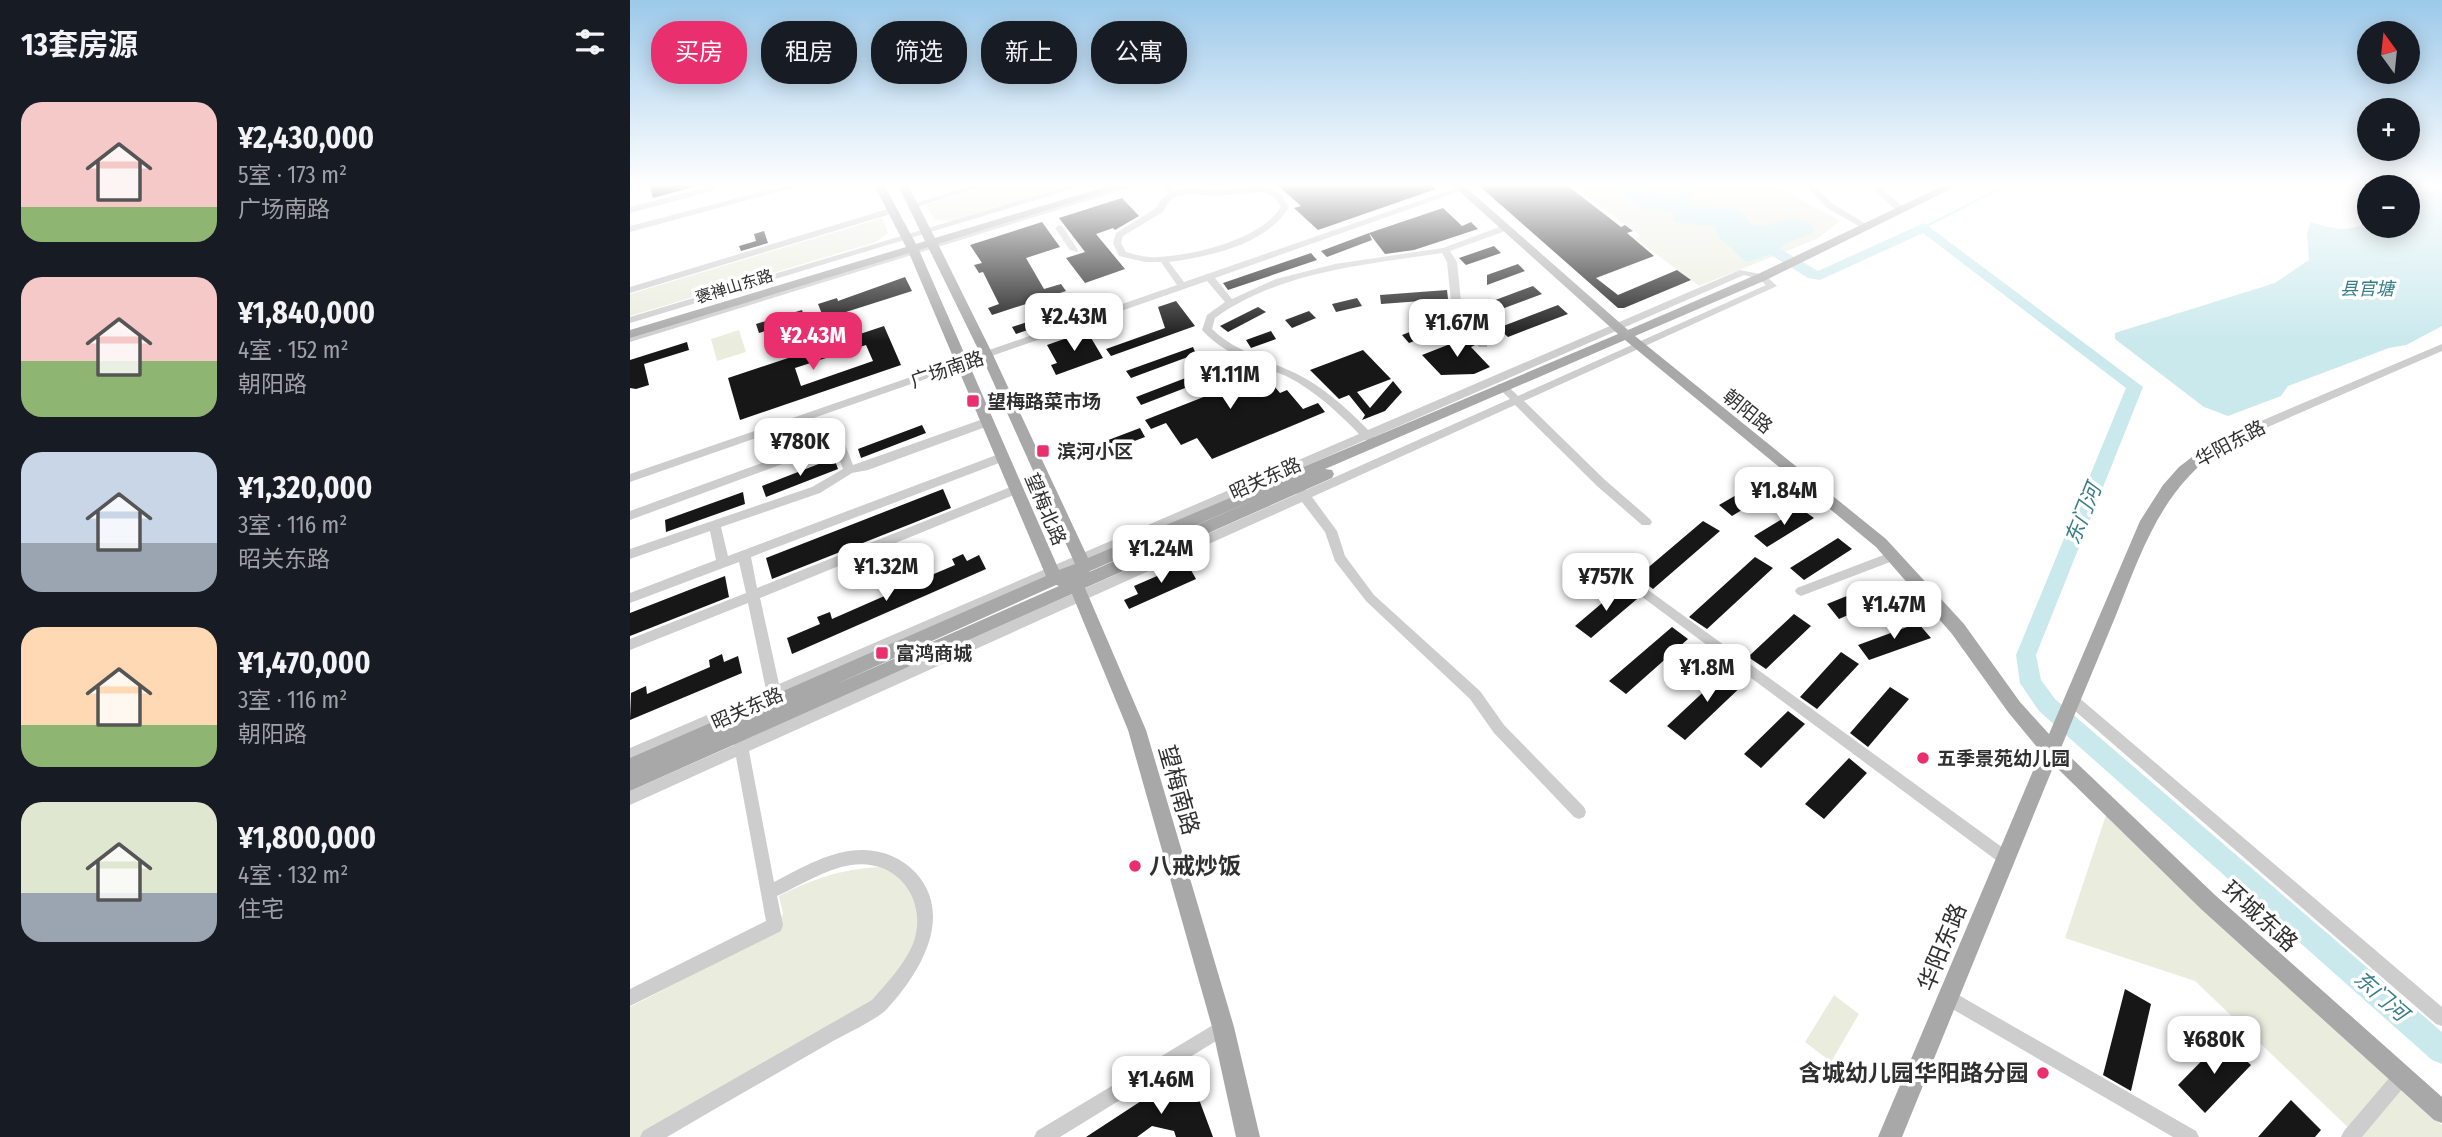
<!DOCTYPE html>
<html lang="zh">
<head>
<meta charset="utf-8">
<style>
  :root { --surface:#171b24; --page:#242831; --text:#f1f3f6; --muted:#9ea1a6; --accent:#ea2f6f }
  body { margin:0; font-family:"Fira Sans Condensed","Noto Sans SC",sans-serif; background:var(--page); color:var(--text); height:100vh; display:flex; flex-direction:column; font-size:26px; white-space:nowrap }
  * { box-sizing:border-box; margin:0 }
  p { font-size:23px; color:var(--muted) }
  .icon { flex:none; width:38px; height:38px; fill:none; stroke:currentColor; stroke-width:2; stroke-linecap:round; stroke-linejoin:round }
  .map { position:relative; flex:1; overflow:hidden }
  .side { display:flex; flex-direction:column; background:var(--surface); width:630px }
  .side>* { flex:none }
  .banner { position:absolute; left:21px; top:21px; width:665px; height:63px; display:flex; gap:14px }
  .needle { width:46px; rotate:345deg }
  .buttons { position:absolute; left:1727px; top:21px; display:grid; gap:14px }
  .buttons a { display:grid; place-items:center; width:63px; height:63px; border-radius:50%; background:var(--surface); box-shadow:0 4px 18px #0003; font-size:35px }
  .price { position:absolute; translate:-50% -60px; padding:0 16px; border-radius:14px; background:#fff; color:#222; font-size:23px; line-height:46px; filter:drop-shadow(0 2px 4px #0008) }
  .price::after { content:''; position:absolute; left:50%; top:42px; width:21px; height:16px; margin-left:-10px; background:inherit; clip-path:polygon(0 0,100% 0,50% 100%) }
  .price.on { background:var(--accent); color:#fff }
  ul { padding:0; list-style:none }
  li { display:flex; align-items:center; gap:21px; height:175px; padding:0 21px }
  li span { display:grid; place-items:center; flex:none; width:196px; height:140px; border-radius:21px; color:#555 }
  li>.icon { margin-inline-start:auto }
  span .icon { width:84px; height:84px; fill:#fffc; stroke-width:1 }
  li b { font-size:30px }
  h2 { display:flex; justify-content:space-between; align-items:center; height:84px; padding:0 21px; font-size:30px }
  .pill { padding:0 24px; border-radius:28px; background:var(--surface); box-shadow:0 4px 18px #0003; font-size:24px; line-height:63px }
  .pill.on { background:var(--accent); color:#fff }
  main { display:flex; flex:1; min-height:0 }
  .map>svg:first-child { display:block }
  .green { fill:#eaedde }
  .water { fill:#cae9ed }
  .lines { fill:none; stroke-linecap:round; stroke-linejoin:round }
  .stream { stroke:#cae9ed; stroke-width:2.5 }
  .river { fill:#cae9ed; fill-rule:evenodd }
  .building { fill:#171717; fill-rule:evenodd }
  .minor { fill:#cdcdcd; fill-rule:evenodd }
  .major { fill:#a8a8a8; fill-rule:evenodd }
  .poi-dot { fill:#ea2f6f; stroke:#fff; stroke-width:2.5 }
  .labels { text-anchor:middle; stroke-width:7; stroke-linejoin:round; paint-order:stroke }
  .far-street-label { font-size:16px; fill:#303030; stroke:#fff }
  .far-water-label { font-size:18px; font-style:italic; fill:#377e88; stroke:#fff }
  .street-label { font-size:19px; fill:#303030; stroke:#fff }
  .poi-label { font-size:19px; font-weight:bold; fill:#303030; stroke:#fff; text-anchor:start }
  .water-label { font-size:21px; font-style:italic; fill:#377e88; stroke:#fff }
  .near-street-label { font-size:23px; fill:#303030; stroke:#fff }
  .near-poi-label { font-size:23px; font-weight:bold; fill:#303030; stroke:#fff; text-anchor:start }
</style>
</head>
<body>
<main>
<section class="side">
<h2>13套房源<svg class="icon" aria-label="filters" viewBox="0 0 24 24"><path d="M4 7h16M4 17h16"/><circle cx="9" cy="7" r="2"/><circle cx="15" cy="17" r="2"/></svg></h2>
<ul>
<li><span style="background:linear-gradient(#f6c9c9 75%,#8fb573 0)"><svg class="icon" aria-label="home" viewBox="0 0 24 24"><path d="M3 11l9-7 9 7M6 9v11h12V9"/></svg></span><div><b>¥2,430,000</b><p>5室 · 173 m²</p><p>广场南路</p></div></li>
<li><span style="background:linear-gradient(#f6c9c9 60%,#8fb573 0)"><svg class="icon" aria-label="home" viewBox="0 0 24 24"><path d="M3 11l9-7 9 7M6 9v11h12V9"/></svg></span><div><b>¥1,840,000</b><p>4室 · 152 m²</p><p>朝阳路</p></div></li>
<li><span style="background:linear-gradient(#c9d6e8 65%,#9aa5b1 0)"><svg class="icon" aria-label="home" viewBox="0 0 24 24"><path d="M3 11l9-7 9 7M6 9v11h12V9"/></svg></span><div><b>¥1,320,000</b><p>3室 · 116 m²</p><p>昭关东路</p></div></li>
<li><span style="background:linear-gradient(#ffd9b3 70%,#8fb573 0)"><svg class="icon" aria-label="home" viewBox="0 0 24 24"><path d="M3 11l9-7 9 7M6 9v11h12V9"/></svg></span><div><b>¥1,470,000</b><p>3室 · 116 m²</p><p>朝阳路</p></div></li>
<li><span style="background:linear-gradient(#dfe7d0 65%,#9aa5b1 0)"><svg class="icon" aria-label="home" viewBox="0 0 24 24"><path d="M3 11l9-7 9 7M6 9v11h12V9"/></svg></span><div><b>¥1,800,000</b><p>4室 · 132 m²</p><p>住宅</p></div></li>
</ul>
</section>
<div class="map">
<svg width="1812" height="1137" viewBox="0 0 1812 1137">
  <rect width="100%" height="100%" fill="#fff"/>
  <path class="green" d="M371,183H450L324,221L305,220L296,205Z
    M938,183H1141L1210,221L1187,239L1069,286L1006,239L1011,236Z
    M252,218L258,233L246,242L0,316V294Z
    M109,330L116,352L87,361L81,339Z
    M1476,815L1812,1125V1137H1728L1565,981L1435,938Z
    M249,867L273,878L285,896L291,923L283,949L244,1003L10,1137H0V1007L140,935L153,914L149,896C185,878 208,870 249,867Z
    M1204,995L1229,1014L1201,1062L1175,1042Z"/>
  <path class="water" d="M977,183H1015L1023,192L1048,195L1054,190L1049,185L1063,187V194L1056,199L1059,205C1080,209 1108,201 1121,224C1147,232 1151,209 1181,224L1184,232C1175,238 1166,238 1157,243C1143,253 1133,259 1116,262L1091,239L1084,227L1045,222L1042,213L1011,208Z
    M1807,190L1812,193V326L1776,345L1759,348L1658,386L1651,396L1598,416L1574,407L1485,339V333L1645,283L1679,260L1677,234L1680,222C1701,228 1720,234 1739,221L1740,226H1778V198L1792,191Z"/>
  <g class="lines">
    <path class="stream" d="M1294,227L1382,183"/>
    <path class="river" d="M1294,223L1513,387L1406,655L1411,680L1425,699L1812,1032V1064L1802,1060L1409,711L1390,683L1386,655L1496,388L1293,233L1190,280L1178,278L1116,239L1118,236H1128L1188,271Z"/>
  </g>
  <path class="building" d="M19,183H78L23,198Z
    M645,183H661V187L673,183H725L726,187L736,183H799L806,189L688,230L664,208L671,206Z
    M846,183H881L882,187L894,183H934L991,227L995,225L1003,231L997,233L1024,256L966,278L988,295L1047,270L1061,280L994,308H988Z
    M492,198L509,216L485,230L483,228L466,234L495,269L455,283L436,258L455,252L429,218Z
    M813,208L832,226L841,222L848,229L784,250L755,254L739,233Z
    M412,222L430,247L396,258L414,289L431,284L436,291L362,315L358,308L369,304L353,272L349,273L344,265L352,263L340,245Z
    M134,231L138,243L111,251L109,246L126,241L124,234Z
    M739,233L742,240L697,257L691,251Z
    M864,246L871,253L836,265L829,258Z
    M681,253L687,260L598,290L593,283Z
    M888,264L895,271L857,285V275Z
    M275,277L282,291L194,319L188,304L207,298L208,301Z
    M903,286L912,294L842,320L836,311Z
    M817,290L818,299L751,304L750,295Z
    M727,298L732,306L706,312L702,304Z
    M546,301L565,326L481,356L476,349L535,328L528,307Z
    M928,305L938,314L878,337L868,328Z
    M628,307L636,312L598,332L590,326Z
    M172,310L175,319L129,333L126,324Z
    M679,311L686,318L662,328L655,320Z
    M427,312L429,319L386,334L382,327Z
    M821,316L828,324L779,343L772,335Z
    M254,326L271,365L110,420L98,378ZM236,345L243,361L171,386L165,368Z
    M457,331L473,358L426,375L421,365L427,363L417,345Z
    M641,331L646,339L621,348L616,340Z
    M838,337L845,345L841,347L860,367L844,374L811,375L792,355Z
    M57,342L59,350L14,364L19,385L6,389L0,388V360Z
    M563,347L566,354L501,378L496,371Z
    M733,350L761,379L727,392L740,408L763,381L772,392L755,411L732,420L735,415L719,395L709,399L680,370Z
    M600,361L616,381L634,374L650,393L657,390L673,409L688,403L695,412L582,459L567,438L551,445L536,423L521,429L515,420L599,387L594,373L511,405L506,397Z
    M292,425L296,433L231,458L228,449Z
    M510,428L515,437L457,459L452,450Z
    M204,458L208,469L136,497L132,486Z
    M1136,478L1148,488L1102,516L1089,505Z
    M313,489L321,508L142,579L136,558Z
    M113,492L115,504L36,532L35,520Z
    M1170,508L1184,518L1137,547L1124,536Z
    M1073,521L1090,531L1023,589L1007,577Z
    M1208,538L1222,549L1174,580L1160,568Z
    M333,554L337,561L349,555L356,569L162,654L157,638L190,624L187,617L200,612L202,619L259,594L256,587L269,582L271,588L325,565L322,559Z
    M1125,557L1143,568L1077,629L1059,617Z
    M557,563L566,579L499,609L494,600L508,594L504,586Z
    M95,576L99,597L0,636V613Z
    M1254,581L1266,594L1209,619L1197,604Z
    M991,587L1007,599L961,638L945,626Z
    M1164,614L1181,626L1136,669L1118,657Z
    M1288,623L1301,638L1239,660L1228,645Z
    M1042,627L1058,639L996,694L979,681Z
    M1211,652L1229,664L1187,709L1170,697Z
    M92,654L94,662L108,656L112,673L0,720L1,693L16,686L17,694L80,667L79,660Z
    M1099,668L1117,681L1055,740L1037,726Z
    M1260,687L1279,699L1238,747L1220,733Z
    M1158,711L1175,724L1131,768L1114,754Z
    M1219,758L1237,773L1194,819L1175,804Z
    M1495,989L1521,1004L1501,1091L1473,1075Z
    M1593,1039L1621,1065L1575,1113L1548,1085Z
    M534,1086L567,1094L583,1137H546L544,1131L522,1126L507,1137H456Z
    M1661,1100L1691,1130L1685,1137H1628Z"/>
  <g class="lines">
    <path class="minor" d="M82,183H91L83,191L0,213V207L77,187Z
      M166,183H180L0,232V226Z
      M351,183H364L287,207L280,205Z
      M449,183H462L0,323V317Z
      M502,183H515L0,342V336Z
      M530,183H539L546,191L558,188L587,190L633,186L650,193L659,207C636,245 581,256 539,262L554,282L829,187L836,189L585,278L602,299L646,279L705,264L813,248L872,226H878V230L820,251L827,262L832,311L857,343V347H849L822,311L817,262L812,253C734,265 651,271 585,318L582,329C606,352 636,359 665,373C692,386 717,408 738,430L1110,270L1135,275L1147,286L894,401L975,480L1020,519L1022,522L1020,525H1012L967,486L885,405L682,497L707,531L715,556L744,595L850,691L874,725L954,807L956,812L954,817L949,819L944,817L864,733L840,699L736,601L705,561L695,532L672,502L119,751L144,882C171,868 203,849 234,850C253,850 273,859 286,873C325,917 289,974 257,1009C245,1021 213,1035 198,1044C144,1075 90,1106 37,1137H10L13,1131L242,1000C257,983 274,965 283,944C299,901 268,858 221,865C195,869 171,885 147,896L153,925L151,931L0,1006V989L136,921L106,757L0,805V791L104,745L105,737L110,735L116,739L667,494L663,489L665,486H673L676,490L880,399L868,388V384H876L888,396L1136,285L1129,279L1114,275L744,437V442L740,443L735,440L151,696L150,703L145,705L139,701L0,761V748L136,690L118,603L0,650V639L116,593L109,562L0,603V593L86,560L80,531L0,559V549L182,487L213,469L205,447L201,446L0,520V511L201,438L214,442L223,465L353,419H361L362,422L361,425L238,470L222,473L190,493L91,527L98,556L369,454H377L379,457L377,460L121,557L127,588L383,486H391L393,489L391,492L130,598L149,684L729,434C708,412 684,390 656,376C626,363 597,356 574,332L572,330L577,315L595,302L577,281L0,482V474L547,285L531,262H515L489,256L483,243L486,233L526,208L532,198L539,194ZM632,192L644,197L651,207C630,240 565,255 528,257C517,258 506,255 496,252L491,243L493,236L533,212L539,201L547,196L558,194L587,196Z
      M1173,183H1182L1203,204L1241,227L1234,229L1197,208Z
      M1237,183H1246L1274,208V212H1268Z
      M261,208L265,211L264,213L0,293V287Z
      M429,225L432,226L448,250L447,252L440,250L425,228Z
      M1812,344V351L1592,447H1584L1583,444L1584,441Z
      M1264,551L1270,556L1268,559L1171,596L1167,594L1165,591L1167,588Z
      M988,568L1380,853L1383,858L1380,863L1375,865L1370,863L984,576L982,573L984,570Z
      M1442,694L1447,696L1812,1007V1026L1806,1024L1437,704L1435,700L1437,696Z
      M1318,989L1566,1131L1569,1137H1543L1312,1003L1310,997L1312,991Z
      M593,1019L599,1021L601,1027L599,1033L430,1137H404L407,1131Z
      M1772,1067L1778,1070L1781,1076L1778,1082L1732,1137H1711L1714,1131L1766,1070Z"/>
    <path class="major" d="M243,183H253L286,244L295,241L267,183H277L305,238L488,183H504L308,244L363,355L458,558L988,334L820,183H831L998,330L1128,274L1319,183H1333L1136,280L1005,336L1256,539L1334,624L1390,702L1419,734L1510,521L1533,485L1549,467L1583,441H1593L1595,444L1593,447C1531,490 1513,548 1486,615C1468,659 1449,703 1431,748L1585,895L1812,1097V1123L1804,1120L1571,909L1424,765L1272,1137H1248L1411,752L1378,712L1322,634L1246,547L995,340L695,469L702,470L704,474L702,478L455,588L516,730L604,1027L630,1137H606L582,1027L498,730L442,594L0,791V758L416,576L279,253L0,338V330L276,247ZM298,247L351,355L445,564L429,570L289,250ZM638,494L459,572L460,571ZM426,585L429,586L202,686Z"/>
  </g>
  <linearGradient id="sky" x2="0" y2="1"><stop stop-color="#9cc9ea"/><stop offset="0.54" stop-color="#fff"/><stop offset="1" stop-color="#fff" stop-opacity="0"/></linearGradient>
  <rect width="1812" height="342" fill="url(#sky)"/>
  <g class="poi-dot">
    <rect x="336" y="394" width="14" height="14" rx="3.5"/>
    <rect x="406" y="444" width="14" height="14" rx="3.5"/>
    <rect x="245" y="646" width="14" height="14" rx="3.5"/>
    <circle cx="1293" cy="758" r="7"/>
    <circle cx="505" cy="866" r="7"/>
    <circle cx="1413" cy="1073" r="7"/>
  </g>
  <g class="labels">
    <g class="far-street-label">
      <text transform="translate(104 286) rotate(-17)" y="6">褒禅山东路</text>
    </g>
    <g class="far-water-label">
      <text x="1737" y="295">县官塘</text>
    </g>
    <g class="street-label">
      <text transform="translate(317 369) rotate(-19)" y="7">广场南路</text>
      <text transform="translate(1118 411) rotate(39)" y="7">朝阳路</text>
      <text transform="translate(1600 443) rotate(-28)" y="7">华阳东路</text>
      <text transform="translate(635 478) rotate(-24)" y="7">昭关东路</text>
      <text transform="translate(416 509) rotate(67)" y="7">望梅北路</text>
      <text transform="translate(117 708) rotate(-24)" y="7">昭关东路</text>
    </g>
    <g class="poi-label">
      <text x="357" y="408">望梅路菜市场</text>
      <text x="427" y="458">滨河小区</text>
      <text x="266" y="660">富鸿商城</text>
      <text x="1307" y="765">五季景苑幼儿园</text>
    </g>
    <g class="water-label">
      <text transform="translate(1453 514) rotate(-68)" y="7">东门河</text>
      <text transform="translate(1751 996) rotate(41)" y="7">东门河</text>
    </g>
    <g class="near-street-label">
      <text transform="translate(549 790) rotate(74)" y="8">望梅南路</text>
      <text transform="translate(1630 916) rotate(42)" y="8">环城东路</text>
      <text transform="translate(1312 947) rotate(-68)" y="8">华阳东路</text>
    </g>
    <g class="near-poi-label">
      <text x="519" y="874">八戒炒饭</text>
      <text x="1399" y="1081" text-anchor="end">含城幼儿园华阳路分园</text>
    </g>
  </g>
</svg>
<div class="buttons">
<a><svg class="needle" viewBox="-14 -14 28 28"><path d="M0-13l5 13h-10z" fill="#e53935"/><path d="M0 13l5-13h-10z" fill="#9ea1a6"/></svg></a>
<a>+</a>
<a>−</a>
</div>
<b class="price" style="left:444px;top:353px">¥2.43M</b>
<b class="price" style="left:827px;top:359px">¥1.67M</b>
<b class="price on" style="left:183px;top:372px">¥2.43M</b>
<b class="price" style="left:600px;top:411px">¥1.11M</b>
<b class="price" style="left:170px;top:478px">¥780K</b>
<b class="price" style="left:1154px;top:527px">¥1.84M</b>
<b class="price" style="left:531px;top:585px">¥1.24M</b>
<b class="price" style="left:256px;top:603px">¥1.32M</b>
<b class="price" style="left:976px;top:613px">¥757K</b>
<b class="price" style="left:1264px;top:641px">¥1.47M</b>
<b class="price" style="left:1077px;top:704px">¥1.8M</b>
<b class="price" style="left:1584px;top:1076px">¥680K</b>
<b class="price" style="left:531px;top:1116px">¥1.46M</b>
<div class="banner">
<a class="pill on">买房</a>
<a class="pill">租房</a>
<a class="pill">筛选</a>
<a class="pill">新上</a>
<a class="pill">公寓</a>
</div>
</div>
</main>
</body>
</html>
